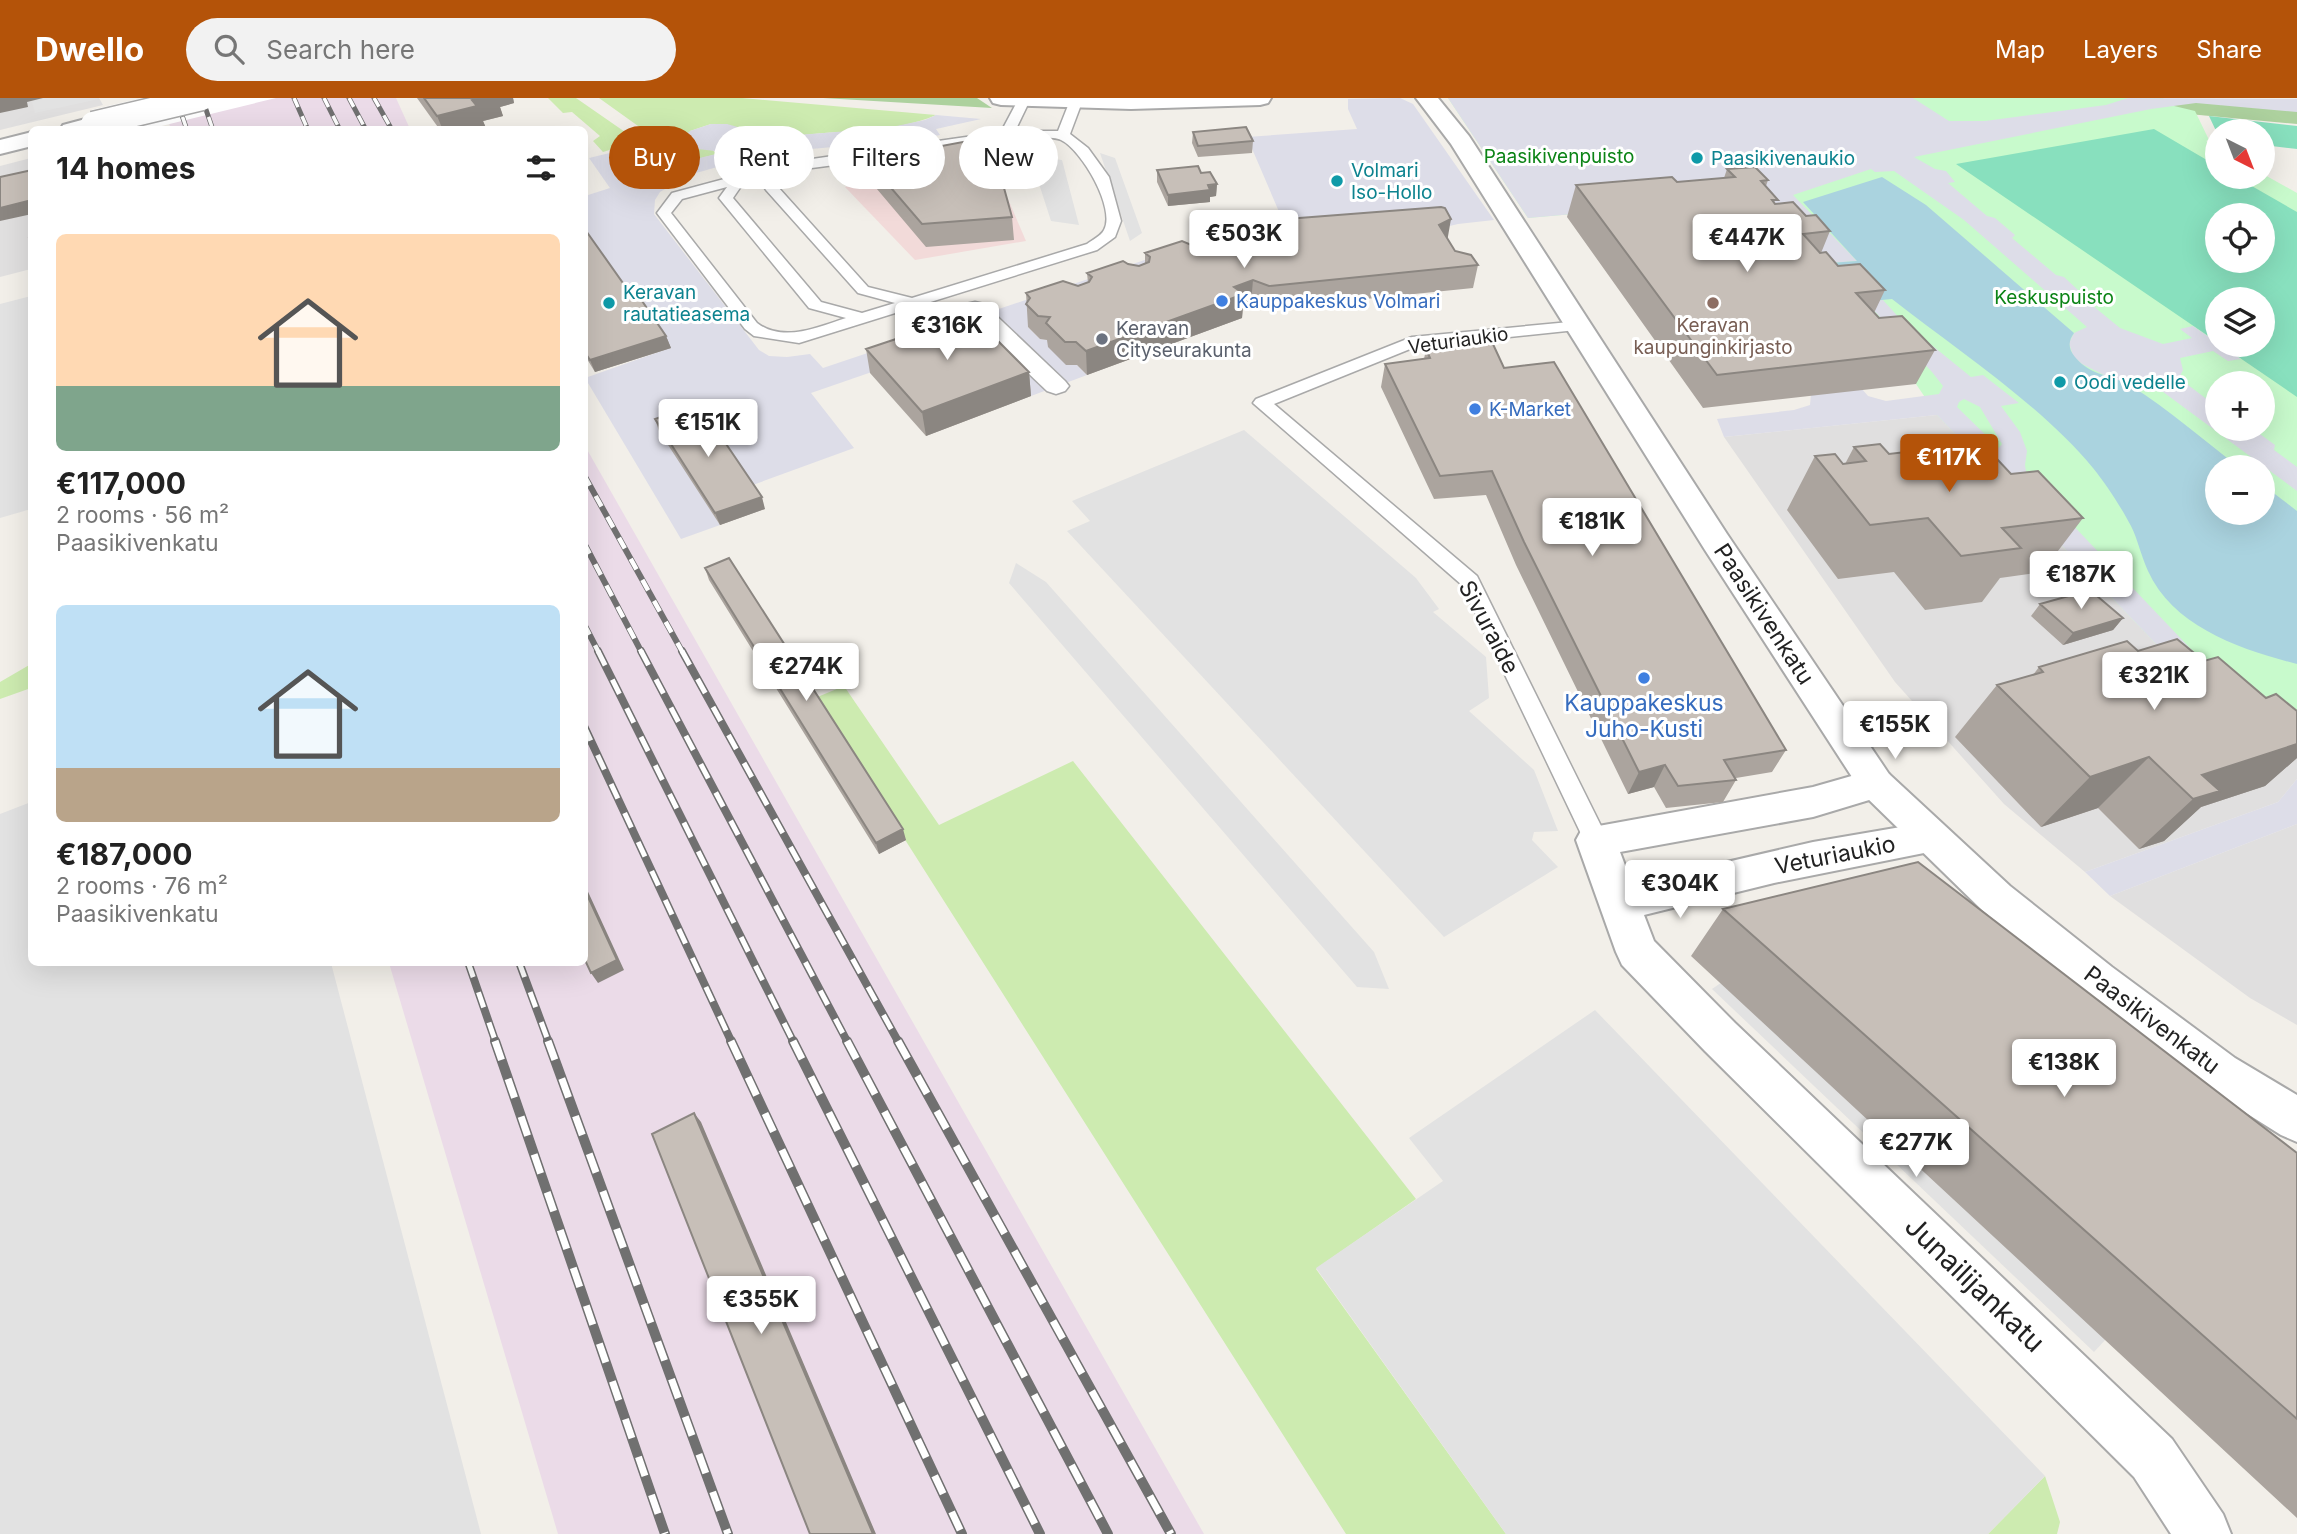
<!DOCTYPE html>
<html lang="en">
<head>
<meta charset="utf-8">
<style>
  :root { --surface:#fff; --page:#f2f2f2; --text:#222; --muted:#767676; --accent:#b45309 }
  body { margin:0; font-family:Inter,sans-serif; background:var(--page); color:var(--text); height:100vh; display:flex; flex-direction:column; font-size:26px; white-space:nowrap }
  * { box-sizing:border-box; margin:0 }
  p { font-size:23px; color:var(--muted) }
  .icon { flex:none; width:38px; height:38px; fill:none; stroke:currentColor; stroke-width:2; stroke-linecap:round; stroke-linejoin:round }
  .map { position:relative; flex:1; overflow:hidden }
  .panel { position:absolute; left:28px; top:28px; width:560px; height:840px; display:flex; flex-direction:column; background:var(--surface); border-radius:10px; box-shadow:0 7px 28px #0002 }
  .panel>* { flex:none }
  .banner { position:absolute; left:609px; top:28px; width:665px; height:63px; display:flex; gap:14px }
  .needle { width:46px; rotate:138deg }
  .controls { position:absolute; left:2205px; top:21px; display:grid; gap:14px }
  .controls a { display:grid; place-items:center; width:70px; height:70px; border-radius:50%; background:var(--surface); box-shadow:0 7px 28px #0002; font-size:35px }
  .price { position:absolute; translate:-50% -60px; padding:0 16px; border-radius:7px; background:#fff; color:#222; font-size:23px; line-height:46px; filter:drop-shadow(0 2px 4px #0008) }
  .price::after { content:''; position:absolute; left:50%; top:42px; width:21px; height:16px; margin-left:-10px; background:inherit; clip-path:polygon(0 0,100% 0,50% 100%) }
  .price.active { background:var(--accent); color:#fff }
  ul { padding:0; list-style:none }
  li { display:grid; align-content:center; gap:14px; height:371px; padding:0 28px }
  li span { display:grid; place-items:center; height:217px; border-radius:10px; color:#555 }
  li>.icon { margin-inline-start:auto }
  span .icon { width:126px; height:126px; fill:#fffc; stroke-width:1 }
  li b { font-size:30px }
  h2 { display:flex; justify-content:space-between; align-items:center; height:84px; padding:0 28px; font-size:30px }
  .chip { padding:0 24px; border-radius:32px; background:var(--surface); box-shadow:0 7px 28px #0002; font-size:24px; line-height:63px }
  .chip.active { background:var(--accent); color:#fff }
  header { display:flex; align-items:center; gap:42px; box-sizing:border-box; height:98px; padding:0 35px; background:var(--accent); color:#fff }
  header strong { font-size:33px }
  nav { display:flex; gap:38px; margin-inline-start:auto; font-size:24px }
  .search { width:490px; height:63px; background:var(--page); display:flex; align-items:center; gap:18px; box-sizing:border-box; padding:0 24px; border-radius:38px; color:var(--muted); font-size:26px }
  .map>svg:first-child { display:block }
  .residential { fill:#e0dfdf }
  .commercial { fill:#f2dad9 }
  .industrial { fill:#ebdbe8 }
  .grass { fill:#cdebb0 }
  .forest { fill:#add19e }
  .park { fill:#c8facc; fill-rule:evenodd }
  .pitch { fill:#88e0be; fill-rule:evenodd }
  .parking { fill:#e2e2e2 }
  .plaza { fill:#dddde8; fill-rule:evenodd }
  .water { fill:#aad3df }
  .pier { fill:#fff }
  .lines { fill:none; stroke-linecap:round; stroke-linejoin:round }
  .service-casing { stroke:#a9a9a9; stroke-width:3 }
  .pedestrian-casing { stroke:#a9a9a9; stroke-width:3 }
  .minor-casing { stroke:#a9a9a9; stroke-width:4 }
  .tertiary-casing { stroke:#a9a9a9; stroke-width:4 }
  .service { fill:#fff; fill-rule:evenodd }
  .pedestrian { fill:#fff; fill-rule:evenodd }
  .minor { fill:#fff; fill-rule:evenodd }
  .tertiary { fill:#fff; fill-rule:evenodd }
  .rail-far3-casing { stroke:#707070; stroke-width:5 }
  .rail-far2-casing { stroke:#707070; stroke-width:6 }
  .rail-far1-casing { stroke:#707070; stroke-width:8 }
  .rail-casing { stroke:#707070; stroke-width:10 }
  .rail-far3 { stroke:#fff; stroke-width:3.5; stroke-dasharray:10; stroke-linecap:butt }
  .rail-far2 { stroke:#fff; stroke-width:4.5; stroke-dasharray:12; stroke-linecap:butt }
  .rail-far1 { stroke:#fff; stroke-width:5; stroke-dasharray:16; stroke-linecap:butt }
  .rail { stroke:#fff; stroke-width:7; stroke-dasharray:20; stroke-linecap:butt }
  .tertiary-bridge-casing { stroke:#a9a9a9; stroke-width:27; stroke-linecap:butt }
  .tertiary-bridge { stroke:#fff; stroke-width:24 }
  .wall { fill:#aba49e }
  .shaded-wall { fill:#8b8681 }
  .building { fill:#c7bfb8; stroke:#8b8681; stroke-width:2 }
  .culture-dot { fill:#0f9aa8; stroke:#fff; stroke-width:2.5 }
  .shop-dot { fill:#3f7fe0; stroke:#fff; stroke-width:2.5 }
  .education-dot { fill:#8d6e63; stroke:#fff; stroke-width:2.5 }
  .worship-dot { fill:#6b7280; stroke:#fff; stroke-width:2.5 }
  .labels { text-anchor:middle; stroke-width:6; stroke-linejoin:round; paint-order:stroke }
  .far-park-label { font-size:19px; fill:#0c8416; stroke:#fff }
  .far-culture-label { font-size:19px; fill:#0d838f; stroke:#fff; text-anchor:start }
  .far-shop-label { font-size:19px; fill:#366cbe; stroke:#fff; text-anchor:start }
  .far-education-label { font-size:19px; fill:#785e54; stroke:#fff }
  .far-worship-label { font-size:19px; fill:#5b616d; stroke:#fff; text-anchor:start }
  .far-street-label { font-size:19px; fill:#222; stroke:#fff }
  .street-label { font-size:23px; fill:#222; stroke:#fff }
  .shop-label { font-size:23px; fill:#366cbe; stroke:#fff }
  .near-street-label { font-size:28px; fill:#222; stroke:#fff }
</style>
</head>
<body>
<header>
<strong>Dwello</strong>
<div class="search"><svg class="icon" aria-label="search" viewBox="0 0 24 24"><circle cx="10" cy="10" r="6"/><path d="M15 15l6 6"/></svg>Search here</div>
<nav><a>Map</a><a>Layers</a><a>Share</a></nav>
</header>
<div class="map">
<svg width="2297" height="1436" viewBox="0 0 2297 1436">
  <rect width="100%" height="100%" fill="#f2efe9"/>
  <path class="residential" d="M0,0H99L103,7L0,32Z
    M31,60V171L0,179V68Z
    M1937,317L2158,548L2297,660V681L2278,704L2085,774L2004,706L1895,584L1724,339Z
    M2297,726V927L2250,900L2110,798Z"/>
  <path class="commercial" d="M990,59L1026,143L915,162L845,89Z"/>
  <path class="industrial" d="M160,0H396L410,31H171Z
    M585,348L1204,1436H558L389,865L584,864Z"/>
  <path class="grass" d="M548,0H576L638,43L603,54L593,43L600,38L572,14L563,15Z
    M599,0H742L936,17C895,35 846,32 802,37C780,39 759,46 738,51L727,26H711L690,33L717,56L678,66L659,43Z
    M31,566V590L0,601V584Z
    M844,588L939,727L1073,663L1416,1101L1316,1171L1506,1436H1346L815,600Z
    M2045,1378L2060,1424L2057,1436H1988Z"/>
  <path class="forest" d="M823,0H977L992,10Z
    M2188,3L2297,12V26L2178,15L2170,7Z"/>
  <path class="park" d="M1448,0H2163L2170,7L2195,13L2209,42L2206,43L2217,50V79H2263V76L2297,95V660L2158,548L1937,317L1916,286L1743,101L1528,120ZM2217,117H2263V163H2217ZM2217,201H2263V247H2217ZM2217,285H2263V331H2217ZM2217,369H2263V415H2217Z"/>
  <path class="pitch" d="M2209,18L2297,28V51L2263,47V33L2217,35Z
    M2154,31L2217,68V79H2236L2297,114V299L2221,247H2263V201H2217V244L1956,66ZM2217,117H2263V163H2217Z"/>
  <path class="parking" d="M47,0H99V1L35,15L32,3Z
    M1100,55L1115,60L1142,135L1130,143Z
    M1030,58L1062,62L1079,127L1051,123Z
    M31,198V411L0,420V206Z
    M1244,332L1416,480L1439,511L1433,514L1486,559L1489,600L1469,613L1534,672L1558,733L1534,734L1532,742L1558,769L1444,839L1067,433L1090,423L1072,403Z
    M1016,465L1046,484L1374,854L1389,891L1357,889L1009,485Z
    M31,704L32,864L331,865L481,1436H0V716Z
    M1751,864L2133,1212L2094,1254L1712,891Z
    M1595,912L2045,1378L1988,1436H1506L1316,1170L1443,1083L1409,1040Z"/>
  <path class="plaza" d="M1400,0L1413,6L1494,122L1458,126L1028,229L1040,241L1052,242L1087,277L1031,298L973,239L811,295L854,350L750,388L660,333L720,427L681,441L585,280L670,250L639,214L585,136V98L610,90L589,60L659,43L679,65L716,56L715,53L689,50L684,44V38L690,33L711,26H727L741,30L744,38L735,47L738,51L798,37L887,30L925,22L936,17L981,21L936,31L940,37L921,41L916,35L855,47L767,55L689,77L660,94L655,102L654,116L759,252L769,258L787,259L810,256L823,270L1225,135L1286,130L1247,39L1357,31L1348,11V1Z
    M1448,0H1913L1949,23H1985L2106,7L2128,0L2297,1V14L2196,5L2151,11L1914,59L1935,71L1946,73L1955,84L1948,85L1987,118L1995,120L2015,137L2012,140L2056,177L2064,179L2078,192L2076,194L2120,230L2163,246L2192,240L2180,231L2193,228L2241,261L2228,263L2213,253L2180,260L2183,272L2179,280L2217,309V331H2253L2275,347L2274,352L2297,369V393L2155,288L2116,283L2082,266L2073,258L2069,245L2074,235L2087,229L1964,122L1894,73L1875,74L1871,71L1793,97L1857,163L1816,166L1743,101L1528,120Z
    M1883,202L1902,223L1971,279L1983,277L2019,305L2001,308L2020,334L2027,353L2025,367L2027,379L2208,569L2158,548L1937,317L1724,339L1717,321L1794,312L1810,307L1811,296L1862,291L1868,298L1886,303L1939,296L1943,288L1932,274L1865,203ZM1964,301L1980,309L2002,346L1999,350L1957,309L1959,304Z
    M2297,681V726L2110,798L2085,774L2278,704Z"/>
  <path class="water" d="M1882,79L1926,107L2074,235C2068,243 2068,251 2075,259C2090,278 2113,277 2131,288C2169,311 2204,343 2239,369H2217V415H2263V387L2297,413V566C2242,552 2173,529 2148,473C2141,458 2138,442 2131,428C2121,409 2106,386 2093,370C2041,307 1957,252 1892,201L1850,205L1789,168L1857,163L1803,104Z"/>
  <path class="pier" d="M143,0H276L149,31H96L91,12Z"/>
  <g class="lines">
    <g class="service-casing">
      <path id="service" d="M1019,0H1034L1029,4L1015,33H1058L1069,5L1065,0H1079L1082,4L1070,36L1088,50L1109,79L1121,123L1115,139L1097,152L799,245L754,238L745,231L657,115L672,95L784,65L1001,34ZM1006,41C1019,41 1051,37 1061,42C1082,52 1116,111 1104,132C1101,138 1092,142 1087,146L912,200L868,189L778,89L789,73L903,58ZM772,76L764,89L766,92L858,195L895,205L862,215L821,204L733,100L744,84ZM727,89L719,100L809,210L846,220C818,229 783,245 757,225L671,115L682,101Z
        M1580,223L1588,228L1586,231L1415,249L1274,306L1477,478L1608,742L1604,749L1596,751L1588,749L1584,742L1462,487L1253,305L1256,301L1412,239Z"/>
    </g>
    <g class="pedestrian-casing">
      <path id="pedestrian" d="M975,204L984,206L1065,283L1069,288L1065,293L1056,296L1047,293L966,216L963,211L966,206Z"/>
    </g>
    <g class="minor-casing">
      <path id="minor" d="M1876,671L1889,676L1895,686L1889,696L1813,719L1620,754L1632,786L1813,744L1930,724L1944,729L1950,740L1944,751L1774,785L1644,817L1654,843L1735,925L2172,1341L2223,1416L2231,1436H2171L2134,1379L1705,953L1622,867L1616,854L1576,742L1582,731L1813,689Z"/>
    </g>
    <g class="tertiary-casing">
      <path id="tertiary" d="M990,0H1271L1268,5L1260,7L1131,11L1001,7L993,5Z
        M1416,0H1438L1469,38L1727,436L1889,676L2010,788L2112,869L2235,960L2297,997V1044L2281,1037L2203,988L2082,895L1982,812L1863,696L1705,452L1451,46Z
        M93,19L101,21L104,26L101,31L60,32L63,27Z
        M32,34V48L0,56V42Z"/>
    </g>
    <use href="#service" class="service"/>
    <use href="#pedestrian" class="pedestrian"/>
    <use href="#minor" class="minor"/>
    <use href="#tertiary" class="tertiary"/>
    <g class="rail-far3-casing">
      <path id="rail-far3" d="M176,0L187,32
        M202,0L213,32
        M294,0L308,32
        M324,0L340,32
        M349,0L366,32
        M374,0L392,32"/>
    </g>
    <g class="rail-far2-casing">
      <path id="rail-far2" d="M584,377L683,555
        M584,445L642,555
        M584,526L599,555"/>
    </g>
    <g class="rail-far1-casing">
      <path id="rail-far1" d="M598,553L794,945
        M641,553L848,945
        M682,553L899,945
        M584,628L732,945
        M468,864L496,945
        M519,864L549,945"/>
    </g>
    <g class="rail-casing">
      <path id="rail" d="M495,943L665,1436
        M548,943L728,1436
        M731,943L962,1436
        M793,943L1040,1436
        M847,943L1108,1436
        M898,943L1171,1436"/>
    </g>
    <use href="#rail-far3" class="rail-far3"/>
    <use href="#rail-far2" class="rail-far2"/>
    <use href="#rail-far1" class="rail-far1"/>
    <use href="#rail" class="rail"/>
    <g class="tertiary-bridge-casing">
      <path id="tertiary-bridge" d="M93,26L202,0"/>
    </g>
    <use href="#tertiary-bridge" class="tertiary-bridge"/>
  </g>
  <path class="wall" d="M417,0H513L514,5L500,9L503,18L483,23L486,30L481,32H440Z
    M1193,34L1253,43L1252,55L1198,59L1192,45Z
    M867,62L1012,119L1014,142L926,149L871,84Z
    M1727,71L1768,82L1766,88L1776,106L1806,118L1830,133L1821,155L1838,168L1885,192L1874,215L1879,220L1935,252L1916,286L1703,310L1567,119L1576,87L1677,84L1724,80Z
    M1157,72L1201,75L1217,86L1216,98L1210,99V104L1168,108L1157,84Z
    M1234,125L1447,141L1455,153L1478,167L1473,190L1268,211L1251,205L1243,208L1242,220L1087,277L1077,267H1066L1048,249L1047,242L1040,241L1028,229L1026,195L1078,188L1088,185L1087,175L1128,166L1139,168L1145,166V155L1196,149L1233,136Z
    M584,130L635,202L666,238L671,250L595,274L587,261L585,262Z
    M866,251L1029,274L1031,298L926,338L870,275Z
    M1426,251L1504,270L1786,652L1772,674L1736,680V682L1723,704L1666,710L1654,689L1628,696L1516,467L1486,397L1434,401L1381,289L1385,266L1424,261Z
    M655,321L765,411L720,427L659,333Z
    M1854,349L2011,376L2083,420L2042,474L2000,480L1982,504L1925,512L1894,474L1838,481L1787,412L1815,358L1845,366Z
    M705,470L906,742L879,756L709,482Z
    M2040,506L2123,520L2113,532L2063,547L2031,518Z
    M2138,553L2204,563L2266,600L2297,613V660L2265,688L2201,709L2164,743L2139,751L2098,710L2041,729L1955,639L1997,587L2033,577L2039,569Z
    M1723,811L2297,1055V1420L1691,858Z"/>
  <path class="shaded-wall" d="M0,0H43L27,4L28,9L0,15Z
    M480,0H513L514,5L500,9L503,18L483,23L486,30L481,32H443L437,18L472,2Z
    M1217,86L1216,98L1210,99V104L1168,108V97Z
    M32,102V116L0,123V110Z
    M1451,121L1447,144L1439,127Z
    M1253,182L1251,205L1243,208L1242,220L1087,277L1086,253L1234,189Z
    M666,238L671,250L595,274L590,262Z
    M1029,274L1031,298L926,338L922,314Z
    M762,399L765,411L720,427L715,415Z
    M2123,520L2113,532L2063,547L2073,535Z
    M2297,646V660L2265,688L2201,709L2164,743L2139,751L2193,701L2202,677Z
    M2149,659L2098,710L2041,729L2090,679Z
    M1665,667L1654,689L1628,696L1639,674Z
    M903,731L906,742L879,756L876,745Z
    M584,785L624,872L598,885L591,875Z
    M694,1015L701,1024L876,1436H873Z"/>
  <path class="building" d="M424,0H480L472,2L477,8L437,18Z
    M1246,29L1253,43L1198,48L1193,34Z
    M984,40L996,61L1012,119L922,126L867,62Z
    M1198,68L1201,75L1210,74L1217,86L1208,87L1210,92L1168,97L1157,72Z
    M1755,69L1768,82L1761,83L1778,102H1772L1775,106L1793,104L1806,118L1816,117L1830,133L1803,136L1820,155L1826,154L1838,168L1860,166L1885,192L1856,195L1879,220L1902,218L1935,252L1717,277L1576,87L1672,79L1677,84L1735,79L1727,71Z
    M32,72V102L0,110V79Z
    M1441,109L1445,110L1451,121L1439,127L1455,153L1471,157L1478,167L1269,188L1253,182L1234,189L1244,196L1086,253L1076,244H1065L1046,225L1050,219L1038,218L1026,206L1030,200L1026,195L1063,183L1078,188L1089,184L1092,179L1087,175L1123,163L1128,166L1139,168L1149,164L1150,159L1145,155L1182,143L1196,149L1230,137L1237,135L1234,125Z
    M584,130L635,202L640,200L666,238L590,262L584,253Z
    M32,139V154L29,140Z
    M971,216L1029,274L922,314L866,251Z
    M1492,244L1504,270L1554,264L1786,652L1724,662L1736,682L1678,688L1665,667L1639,674L1524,444L1492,373L1440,378L1385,266L1430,260L1426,251Z
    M699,306L762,399L715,415L655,321Z
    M1982,345L2011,376L2038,373L2083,420L2002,430L2021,450L1961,458L1928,420L1870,427L1815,358L1835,356L1843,366L1866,363L1854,349L1880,346L1889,356Z
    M729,460L903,731L876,745L705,470Z
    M2090,492L2123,520L2073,535L2040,506Z
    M2177,541L2204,563L2218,559L2266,600L2276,596L2297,613V646L2202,677L2220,693L2193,701L2149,659L2090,679L1997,587L2043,574L2039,569L2127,543L2138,553Z
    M1918,764L2297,1055V1321L1723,811Z
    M584,790L617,862L591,875L584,860Z
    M694,1015L873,1436H810L652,1036Z"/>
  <g class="culture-dot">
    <circle cx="1697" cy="60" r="7"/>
    <circle cx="1337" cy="83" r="7"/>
    <circle cx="609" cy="205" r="7"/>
    <circle cx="2060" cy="284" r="7"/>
  </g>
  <g class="shop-dot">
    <circle cx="1222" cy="203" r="7"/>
    <circle cx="1475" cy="311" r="7"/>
    <circle cx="1644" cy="580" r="7"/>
  </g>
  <circle class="education-dot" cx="1713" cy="205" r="7"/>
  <circle class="worship-dot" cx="1102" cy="241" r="7"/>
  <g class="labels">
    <g class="far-park-label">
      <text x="1559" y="65">Paasikivenpuisto</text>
      <text x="2054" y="206">Keskuspuisto</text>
    </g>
    <g class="far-culture-label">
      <text x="1711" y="67">Paasikivenaukio</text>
      <text x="1351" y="79">Volmari<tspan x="1351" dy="22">Iso-Hollo</tspan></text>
      <text x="623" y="201">Keravan<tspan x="623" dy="22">rautatieasema</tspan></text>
      <text x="2074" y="291">Oodi vedelle</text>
    </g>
    <g class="far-shop-label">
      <text x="1236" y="210">Kauppakeskus Volmari</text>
      <text x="1489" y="318">K-Market</text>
    </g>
    <g class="far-education-label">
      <text x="1713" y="234">Keravan<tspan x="1713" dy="22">kaupunginkirjasto</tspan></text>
    </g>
    <g class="far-worship-label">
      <text x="1116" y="237">Keravan<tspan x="1116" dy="22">Cityseurakunta</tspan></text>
    </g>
    <g class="far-street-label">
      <text transform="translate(1458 242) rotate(-8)" y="7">Veturiaukio</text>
    </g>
    <g class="street-label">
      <text transform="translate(1764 516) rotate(57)" y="8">Paasikivenkatu</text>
      <text transform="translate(1489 529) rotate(62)" y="8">Sivuraide</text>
      <text transform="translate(1835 757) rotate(-11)" y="8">Veturiaukio</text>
      <text transform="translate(2152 922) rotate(37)" y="8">Paasikivenkatu</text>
    </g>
    <g class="shop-label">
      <text x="1644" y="613">Kauppakeskus<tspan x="1644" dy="26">Juho-Kusti</tspan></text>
    </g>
    <g class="near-street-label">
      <text transform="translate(1975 1186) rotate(44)" y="10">Junailijankatu</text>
    </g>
  </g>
</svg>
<div class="controls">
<a><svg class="needle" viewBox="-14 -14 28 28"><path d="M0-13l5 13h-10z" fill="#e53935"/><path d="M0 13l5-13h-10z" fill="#767676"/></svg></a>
<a><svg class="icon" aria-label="locate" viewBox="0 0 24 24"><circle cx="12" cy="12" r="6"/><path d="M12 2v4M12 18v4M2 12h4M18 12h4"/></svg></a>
<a><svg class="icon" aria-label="layers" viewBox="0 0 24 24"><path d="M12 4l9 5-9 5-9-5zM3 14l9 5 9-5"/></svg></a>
<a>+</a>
<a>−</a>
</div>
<b class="price" style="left:1244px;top:172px">€503K</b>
<b class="price" style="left:1747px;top:176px">€447K</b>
<b class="price" style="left:947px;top:264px">€316K</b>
<b class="price" style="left:708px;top:361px">€151K</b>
<b class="price active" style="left:1949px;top:396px">€117K</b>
<b class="price" style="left:1592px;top:460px">€181K</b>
<b class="price" style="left:2081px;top:513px">€187K</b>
<b class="price" style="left:806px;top:605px">€274K</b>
<b class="price" style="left:2154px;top:614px">€321K</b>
<b class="price" style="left:1895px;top:663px">€155K</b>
<b class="price" style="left:1680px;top:822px">€304K</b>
<b class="price" style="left:2064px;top:1001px">€138K</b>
<b class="price" style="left:1916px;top:1081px">€277K</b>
<b class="price" style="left:761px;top:1238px">€355K</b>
<div class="banner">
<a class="chip active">Buy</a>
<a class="chip">Rent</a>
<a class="chip">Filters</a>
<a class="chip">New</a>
</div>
<section class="panel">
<h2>14 homes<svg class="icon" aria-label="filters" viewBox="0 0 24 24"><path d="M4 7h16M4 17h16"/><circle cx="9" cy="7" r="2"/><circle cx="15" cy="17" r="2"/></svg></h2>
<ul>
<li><span style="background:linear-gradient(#ffd9b3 70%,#7fa58c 0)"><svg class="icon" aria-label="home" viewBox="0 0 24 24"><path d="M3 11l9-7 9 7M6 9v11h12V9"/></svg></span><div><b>€117,000</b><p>2 rooms · 56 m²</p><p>Paasikivenkatu</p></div></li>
<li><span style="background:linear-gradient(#bfe0f5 75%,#b9a48a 0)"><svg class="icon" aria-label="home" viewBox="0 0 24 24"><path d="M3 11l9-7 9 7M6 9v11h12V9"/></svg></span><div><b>€187,000</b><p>2 rooms · 76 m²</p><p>Paasikivenkatu</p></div></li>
</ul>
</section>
</div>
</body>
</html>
